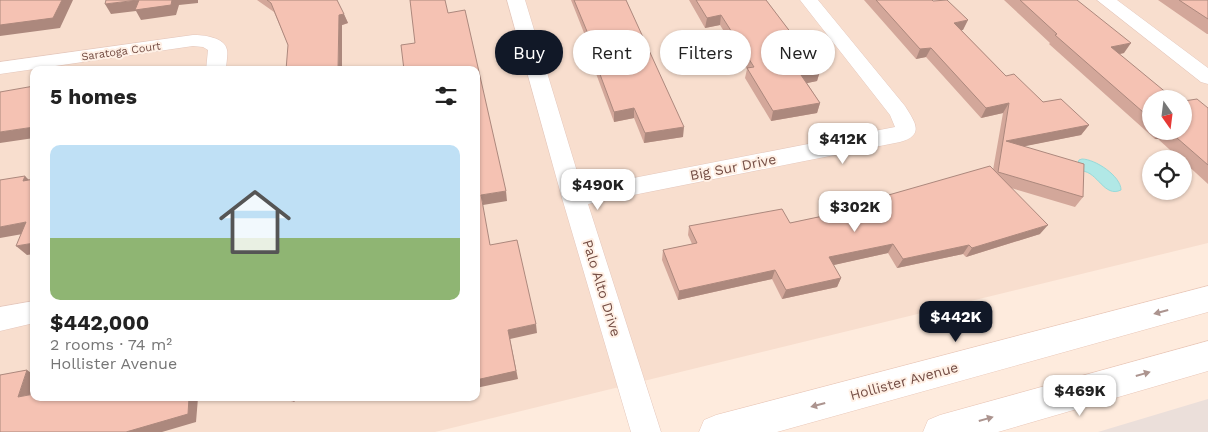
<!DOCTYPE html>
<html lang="en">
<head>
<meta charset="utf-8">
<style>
  :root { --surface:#fff; --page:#f6f6f6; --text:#222; --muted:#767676; --accent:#111827 }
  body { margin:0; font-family:"Work Sans",sans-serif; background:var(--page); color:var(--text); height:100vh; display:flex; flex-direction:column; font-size:19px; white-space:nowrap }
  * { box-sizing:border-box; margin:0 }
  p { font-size:16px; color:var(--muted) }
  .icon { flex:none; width:28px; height:28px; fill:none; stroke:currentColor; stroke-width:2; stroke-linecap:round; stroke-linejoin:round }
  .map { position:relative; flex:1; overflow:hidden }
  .sheet { position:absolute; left:30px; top:66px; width:450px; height:335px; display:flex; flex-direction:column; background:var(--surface); border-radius:10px; box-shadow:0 1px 4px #0004 }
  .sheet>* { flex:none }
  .guide { position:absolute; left:495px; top:30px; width:475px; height:45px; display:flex; gap:10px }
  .needle { width:32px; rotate:166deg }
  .controls { position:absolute; left:1142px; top:90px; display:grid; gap:10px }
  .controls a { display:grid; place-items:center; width:50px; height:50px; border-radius:50%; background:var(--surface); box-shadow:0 1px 4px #0004; font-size:25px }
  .price { position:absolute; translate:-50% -42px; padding:0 11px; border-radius:10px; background:#fff; color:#222; font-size:16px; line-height:32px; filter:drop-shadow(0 1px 2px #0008) }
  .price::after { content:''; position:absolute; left:50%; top:30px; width:15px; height:11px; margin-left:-8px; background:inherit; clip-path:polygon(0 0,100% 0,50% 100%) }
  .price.selected { background:var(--accent); color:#fff }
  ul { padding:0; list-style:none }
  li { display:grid; align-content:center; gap:10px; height:265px; padding:0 20px }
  li span { display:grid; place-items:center; height:155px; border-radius:10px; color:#555 }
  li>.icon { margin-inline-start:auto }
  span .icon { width:90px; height:90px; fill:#fffc; stroke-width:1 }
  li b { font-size:21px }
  h2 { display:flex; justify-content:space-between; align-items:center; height:60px; padding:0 20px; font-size:21px }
  .tag { padding:0 18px; border-radius:22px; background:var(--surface); box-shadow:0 1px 4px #0004; font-size:18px; line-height:45px }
  .tag.selected { background:var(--accent); color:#fff }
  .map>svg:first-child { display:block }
  .residential { fill:#f8dece; fill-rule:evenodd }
  .industrial { fill:#ebdfda }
  .water { fill:#b1e8e6; stroke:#97dad9 }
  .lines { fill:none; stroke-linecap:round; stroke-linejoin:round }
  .street-casing { stroke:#e4c7bc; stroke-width:1 }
  .secondary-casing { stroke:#e9c7b8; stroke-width:1 }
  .street { fill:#fff; fill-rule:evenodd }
  .secondary { fill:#fff; fill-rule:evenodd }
  .wall { fill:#d3a79a }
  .shaded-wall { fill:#ac887d }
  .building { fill:#f5c2b3; stroke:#ac887d }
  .oneway { fill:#ac948f }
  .labels { text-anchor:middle; stroke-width:4; stroke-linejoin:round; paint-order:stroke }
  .far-street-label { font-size:11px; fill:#744d44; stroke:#fff0e5 }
  .street-label { font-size:14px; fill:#744d44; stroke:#fff0e5 }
</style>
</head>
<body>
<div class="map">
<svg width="1208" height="432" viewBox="0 0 1208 432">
  <rect width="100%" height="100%" fill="#feebdd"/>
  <path class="residential" d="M0,0H1208V243L435,432H0ZM34,70H476V398H34ZM1151,99H1184V131H1151ZM1151,159H1184V191H1151Z"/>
  <path class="industrial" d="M1208,399V432H1098Z"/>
  <path class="water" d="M1082,159C1095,159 1121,176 1121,190C1104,198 1098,172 1082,171L1078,163L1079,160Z"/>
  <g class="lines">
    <g class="street-casing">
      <path id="street" d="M507,0H525L582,188L895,127L890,115L800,0H818L905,106C915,122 925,135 900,142L588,204L661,432H631L562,198Z
        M1097,0H1117L1208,68V84L1201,82Z
        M193,35C203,35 225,37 227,50C228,56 226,64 226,70H206L208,50L203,47L193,46L0,74V62Z
        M34,301V323L0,331V307Z"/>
    </g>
    <g class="secondary-casing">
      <path id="secondary" d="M1208,286V312L777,432H699L704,420L716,415Z
        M1208,341V371L998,432H923L928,420L940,415Z"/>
    </g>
    <use href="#street" class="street"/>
    <use href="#secondary" class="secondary"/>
  </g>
  <path class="wall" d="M257,0H337L348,23L288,45L274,12Z
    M571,0H626L683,137L644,143L634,118L614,122L588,52V43Z
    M689,0H766L820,71L817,81L807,83L820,103L817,113L771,121L745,78L747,69L720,25L705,28Z
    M864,0H932L963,30H961L1006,76L1043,102L1089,125L1081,135L1024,146L1083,197L1075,207L1011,188L1040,234L966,257L963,254L897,268L888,253L833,265L841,278L837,287L782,299L772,279L678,300L662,260L663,250L692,244L688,235L689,226L790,223L881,204L885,196L993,170L1003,113L981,118L926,57L916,59Z
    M1004,0H1077L1124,53L1120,54L1151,99V131H1184L1208,108V184L1184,162V159H1180L1158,139H1155L1049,44L1050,43Z
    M1158,0H1208V34H1207Z
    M281,398H297L294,402Z"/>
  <path class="shaded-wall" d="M62,0H73L60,28L0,36V25Z
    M139,0H198V3L179,5L176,15L141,20L136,11L111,14L105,4Z
    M344,14L348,23L342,25V70H338L339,15Z
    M721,15L720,25L705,28L707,18Z
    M968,20L963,30L949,32L954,23Z
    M1131,43L1124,53L1104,57L1111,47Z
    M931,48L926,57L916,59L920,49Z
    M820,71L817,81L798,85L801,75Z
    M820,103L817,113L771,121L773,111Z
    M1009,103L1003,113L981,118L986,108Z
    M634,108V118L614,122V112Z
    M1089,125L1081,135L1001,151L1006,141Z
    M34,127V138L0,143V132Z
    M684,127L683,137L644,143L645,133Z
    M1162,131H1164L1158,139H1155Z
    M25,176L34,185L23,181Z
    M506,191L507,201L483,205L481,195Z
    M26,222L34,232L0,238V227Z
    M1048,225L1040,234L966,257L972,248Z
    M34,243V254L27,255L16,246Z
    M893,244L888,253L825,267L829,257Z
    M969,245L963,254L897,268L903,259Z
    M775,270L772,279L678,300L679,291Z
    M841,278L837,287L782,299L786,290Z
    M536,324L537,333L510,339L518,379L476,388V380L508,330Z
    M27,370L34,375V394L18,397Z
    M189,398H198L196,422L162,432H126Z
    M291,398H297L294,402Z"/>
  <path class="building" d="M0,0H62L53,18L0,25Z
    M106,0H138L105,4Z
    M139,0H172L171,5L135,10Z
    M267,0H337L344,14L339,15L338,70H286L288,45L271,3Z
    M410,0H445L448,13L465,10L506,191L481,195L490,245L517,240L536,324L508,330L516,371L476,380V70H404L401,45L415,43Z
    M574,0H626L684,127L645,133L634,108L614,112L588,42L591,41Z
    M696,0H766L820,71L801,75L820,103L773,111L747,68L754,67L721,15L707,18Z
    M876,0H932L933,1L947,0L968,20L954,23L1006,76L1014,74L1043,102L1061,99L1089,125L1006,141L1084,164L1083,197L998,172L1009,103L986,108L931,48L920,49Z
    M1020,0H1077L1131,43L1111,47L1174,99H1151V119L1055,35L1057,34Z
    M1179,0H1208V19Z
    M34,86V127L0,132V92Z
    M1197,99L1208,108V165L1169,131H1184V101Z
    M990,166L1048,225L972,248L969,245L903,259L893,244L829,257L841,278L786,290L775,270L679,291L663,250L697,243L689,226L782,209L790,223L889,202L885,196Z
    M25,176L23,181L34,179V243L16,246L26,222L0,227V180Z
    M27,370L18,397L34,394V398H189L188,414L126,432H0V375Z"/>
  <defs><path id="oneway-solid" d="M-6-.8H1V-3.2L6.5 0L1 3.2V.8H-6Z" transform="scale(1.25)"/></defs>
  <g class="oneway">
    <use href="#oneway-solid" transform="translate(1161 312) rotate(165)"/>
    <use href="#oneway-solid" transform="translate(1143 374) rotate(-16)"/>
    <use href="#oneway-solid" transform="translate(818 405) rotate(165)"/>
    <use href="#oneway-solid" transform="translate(986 419) rotate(-16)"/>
  </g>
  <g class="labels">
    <g class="far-street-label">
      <text transform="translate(121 51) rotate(-8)" y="4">Saratoga Court</text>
    </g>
    <g class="street-label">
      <text transform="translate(733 167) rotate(-11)" y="5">Big Sur Drive</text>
      <text transform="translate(602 288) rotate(73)" y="5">Palo Alto Drive</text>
      <text transform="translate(904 381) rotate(-15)" y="5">Hollister Avenue</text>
    </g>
  </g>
</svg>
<div class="controls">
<a><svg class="needle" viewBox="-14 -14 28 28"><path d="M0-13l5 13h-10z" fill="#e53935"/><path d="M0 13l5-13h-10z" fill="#767676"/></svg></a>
<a><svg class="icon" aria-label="locate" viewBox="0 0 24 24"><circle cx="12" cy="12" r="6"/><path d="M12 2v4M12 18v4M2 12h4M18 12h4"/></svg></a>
</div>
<b class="price" style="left:843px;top:165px">$412K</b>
<b class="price" style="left:598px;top:211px">$490K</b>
<b class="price" style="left:855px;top:233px">$302K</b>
<b class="price selected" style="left:956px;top:343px">$442K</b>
<b class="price" style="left:1080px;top:417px">$469K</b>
<div class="guide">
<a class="tag selected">Buy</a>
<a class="tag">Rent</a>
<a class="tag">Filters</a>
<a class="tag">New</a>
</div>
<section class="sheet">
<h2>5 homes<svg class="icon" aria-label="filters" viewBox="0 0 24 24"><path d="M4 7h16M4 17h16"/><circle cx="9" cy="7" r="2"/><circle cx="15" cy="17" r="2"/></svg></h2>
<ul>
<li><span style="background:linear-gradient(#bfe0f5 60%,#8fb573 0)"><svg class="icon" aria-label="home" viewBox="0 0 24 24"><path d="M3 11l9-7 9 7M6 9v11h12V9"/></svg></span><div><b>$442,000</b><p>2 rooms · 74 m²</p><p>Hollister Avenue</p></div></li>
</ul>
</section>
</div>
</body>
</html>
